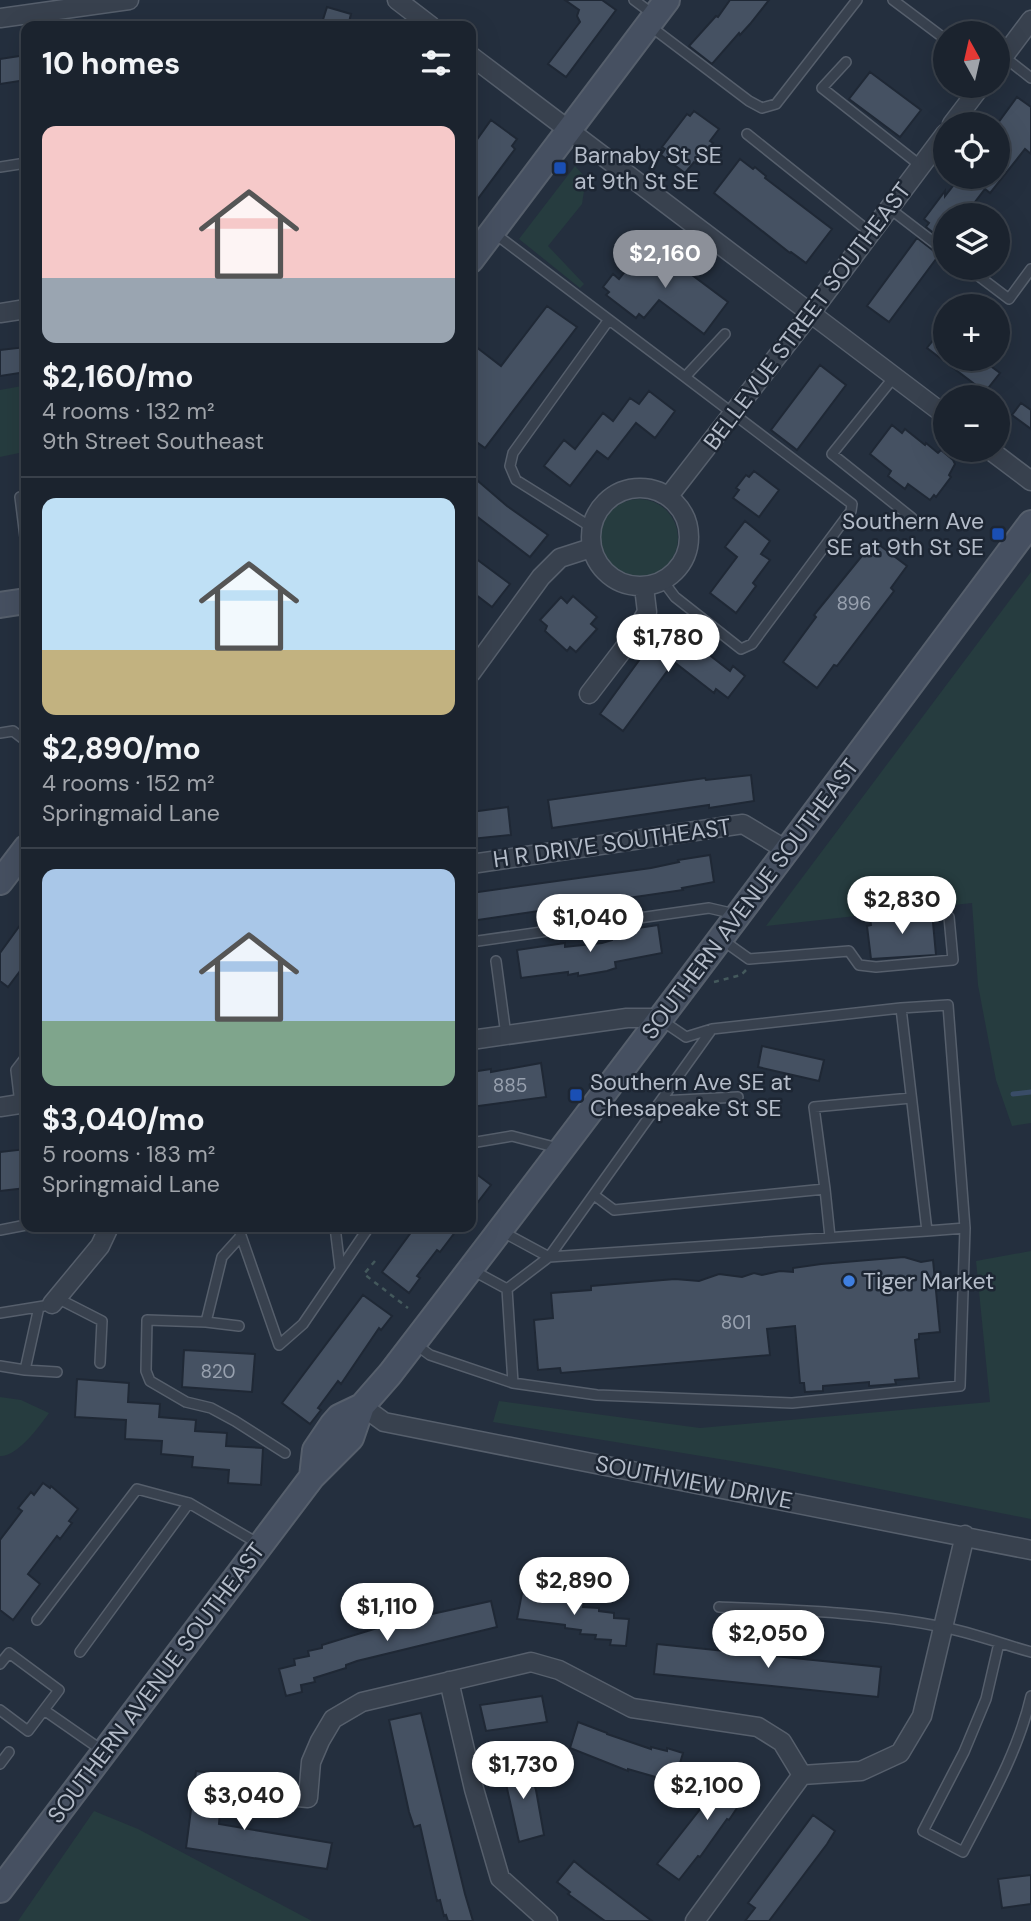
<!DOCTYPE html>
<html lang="en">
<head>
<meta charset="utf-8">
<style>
  :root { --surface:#1b232e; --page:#282f3a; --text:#f1f3f6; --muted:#a0a4aa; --line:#39404a; --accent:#8c9099 }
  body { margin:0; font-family:"DM Sans",sans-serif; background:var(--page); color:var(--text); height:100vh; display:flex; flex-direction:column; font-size:26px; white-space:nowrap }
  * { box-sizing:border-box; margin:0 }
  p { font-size:23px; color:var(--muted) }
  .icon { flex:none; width:38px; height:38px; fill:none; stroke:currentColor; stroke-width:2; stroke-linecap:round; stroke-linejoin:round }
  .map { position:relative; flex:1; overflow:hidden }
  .side { position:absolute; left:21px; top:21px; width:455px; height:1211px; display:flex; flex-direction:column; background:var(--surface); border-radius:14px; box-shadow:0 7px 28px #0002,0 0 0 2px var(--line) }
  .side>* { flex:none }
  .needle { width:46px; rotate:352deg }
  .tools { position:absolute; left:933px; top:21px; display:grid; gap:14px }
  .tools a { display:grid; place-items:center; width:77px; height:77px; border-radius:50%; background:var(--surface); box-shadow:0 7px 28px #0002,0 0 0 2px var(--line); font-size:35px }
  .price { position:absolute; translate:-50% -60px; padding:0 16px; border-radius:24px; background:#fff; color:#222; font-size:23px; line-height:46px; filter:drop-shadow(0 2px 4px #0008) }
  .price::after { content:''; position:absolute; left:50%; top:42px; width:21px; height:16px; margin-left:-10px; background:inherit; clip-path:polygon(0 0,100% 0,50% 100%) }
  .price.on { background:var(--accent); color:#fff }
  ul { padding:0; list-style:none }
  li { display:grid; align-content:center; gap:14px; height:371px; padding:0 21px }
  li+li { border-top:2px solid var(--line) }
  li span { display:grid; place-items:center; height:217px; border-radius:14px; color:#555 }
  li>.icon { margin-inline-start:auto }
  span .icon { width:126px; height:126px; fill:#fffc; stroke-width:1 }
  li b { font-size:30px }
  h2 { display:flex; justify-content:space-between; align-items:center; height:84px; padding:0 21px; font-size:30px }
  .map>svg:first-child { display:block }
  .green { fill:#263c3f }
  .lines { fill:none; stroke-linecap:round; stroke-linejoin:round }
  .stream { stroke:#394c67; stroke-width:5 }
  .building { fill:#455162; stroke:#1f2835; stroke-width:2 }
  .lane-casing { stroke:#565f6c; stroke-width:12 }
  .street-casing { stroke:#565f6c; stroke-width:21 }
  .secondary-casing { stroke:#565f6c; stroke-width:28 }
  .path { stroke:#44595c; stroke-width:2.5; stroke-dasharray:5 5; stroke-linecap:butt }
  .lane { stroke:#38414e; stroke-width:9 }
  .street { stroke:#38414e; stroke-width:18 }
  .secondary { stroke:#465061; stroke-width:24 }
  .transit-dot { fill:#1a4fb4; stroke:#1d2633; stroke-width:2.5 }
  .shop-dot { fill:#3f7fe0; stroke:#1d2633; stroke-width:2.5 }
  .labels { text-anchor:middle; stroke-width:5; stroke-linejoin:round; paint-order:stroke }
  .number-label { font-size:19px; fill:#98a1af }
  .poi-label { font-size:23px; fill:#b4bcc9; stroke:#1d2633; text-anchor:start }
  .street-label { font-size:23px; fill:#b4bcc9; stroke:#1d2633 }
</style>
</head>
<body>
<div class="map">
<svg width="1031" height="1921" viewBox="0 0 1031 1921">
  <rect width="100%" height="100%" fill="#242f3e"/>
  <path class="green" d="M575,166L586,178L582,204L548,246L584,284L580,288L519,239Z
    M22,386L26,387V458L19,453L0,457V390Z
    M600 538a39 39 0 1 1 78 0a39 39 0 1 1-78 0Z
    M1031,572V1123L1012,1126L996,1080L978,985L972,903L766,926Z
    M1031,1251V1519L774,1468L493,1422L499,1401L700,1428L990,1402L976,1261Z
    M0,1397L21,1400L49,1413C39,1427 17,1457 0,1456Z
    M94,1811L138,1829L312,1921H18Z"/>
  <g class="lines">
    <path class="stream" d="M1013,1094L1031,1092"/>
  </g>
  <path class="building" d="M565,0H602L616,10L566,77L548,64L580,22L577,16L579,10Z
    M730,0H769L750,24L740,35L739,33L712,64L689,46L716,16L718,17Z
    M327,7L351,14L348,26H321Z
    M26,55V80L0,84V59Z
    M870,72L921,110L900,137L849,99Z
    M1017,97L1031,107V154L1025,149L990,193L985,189L965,215H945V242L926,227L929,223L924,219L945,191V196L960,177H998V123Z
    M694,111L719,129L710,141L713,143L697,164L694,162L685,173L661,155L665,149L662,147L687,114L690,116Z
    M491,120L517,139L512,146L515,149L471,208V148Z
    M740,159L753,169L755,167L766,176L765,178L832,229L806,263L791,252L790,253L714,193Z
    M917,238L939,255L889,322L867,306Z
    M648,242L728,302L704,334L659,300L644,318L639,314L636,318L606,295L609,292L603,287L613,274L619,279Z
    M547,306L577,327L485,448L471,438V343L501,366Z
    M945,325V359H981L1000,373L985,392L927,348Z
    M26,347V372L0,376V350Z
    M820,365L846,385L797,450L771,430Z
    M649,391L675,411L655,438L636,423L608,459L597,451L570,486L544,466L564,440L575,449L603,413L613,421L630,398L639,404Z
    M1021,403L1031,410V429L1012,415Z
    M892,425L902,433L905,429L925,445L926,443L938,453L941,450L953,460L955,464L949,475L951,477L936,497L934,495L930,500L908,484L905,489L888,476L891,471L870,454Z
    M754,471L779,490L759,517L733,498L739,490L736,488L746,475L749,477Z
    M471,475L507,506L548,535L530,557L471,512Z
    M745,521L770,541L761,554L770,560L753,583L756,586L736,613L710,593L737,557L725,547Z
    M874,541L907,566L891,588L894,591L837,666L834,665L817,688L783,662L816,617L814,615Z
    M471,555L510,584L492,607L471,591Z
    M573,596L597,617L591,624L597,629L576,652L570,647L567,651L545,631L547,626L540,620L561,597L567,603Z
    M667,622L730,671L733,666L745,676L728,698L716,689L714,693L674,662L623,731L600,714Z
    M751,775L754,801L709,808V805L552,828L548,800L705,778L706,780Z
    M508,807L511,835L471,839V812Z
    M710,855L714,882L682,888L683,890L471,921V893L651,868L679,862L678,860Z
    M932,912L936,955L871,959L867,926L871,925L870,919Z
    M26,917V963L8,987L0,981V953Z
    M658,925L662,953L615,962L616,968L607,971L578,976V973L568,975V972L521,978L517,950L565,943V947L602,943L612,940L611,932Z
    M762,1046L824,1060L819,1081L758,1067Z
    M541,1063L546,1097L471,1107V1072L491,1069V1072Z
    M26,1149V1188L0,1191V1152Z
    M471,1170L491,1185L471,1211Z
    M415,1227H459L440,1252L437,1250L417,1276L420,1278L409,1293L382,1272Z
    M904,1257L921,1262L933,1260L940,1332L919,1334V1339L915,1340L919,1378L895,1380L896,1384L869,1386V1382L823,1386V1391L805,1392L804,1383H800L795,1326L767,1329L770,1355L561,1373L560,1368L538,1370L534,1320L553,1318L551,1293L591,1290V1286L675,1279L699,1281L719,1274L742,1277L754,1273L762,1275L780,1271L793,1272V1268L821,1264Z
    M363,1295L392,1316L381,1330L379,1328L341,1384L338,1381L318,1408L321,1410L310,1424L282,1403Z
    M184,1350L255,1354L252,1392L182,1387Z
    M77,1379L129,1383L128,1402L160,1404L159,1417L196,1420L195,1431L227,1433L226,1446L263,1448L261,1485L228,1483L229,1470L192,1467L193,1457L161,1454L162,1441L125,1439L126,1420L75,1417Z
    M43,1483L50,1488L51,1486L78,1509L69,1521L72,1523L60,1539L57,1536L28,1574L40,1584L13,1620L0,1610V1540L22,1511L18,1508L31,1492L34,1495Z
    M522,1593L569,1597V1600L584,1602L583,1607L599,1608V1611L614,1613V1618L629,1619L626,1646L610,1645L611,1640L595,1639L596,1635L580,1634L581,1630L565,1628V1625L517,1619Z
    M491,1601L497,1627L357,1661L346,1665V1668L314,1678L315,1682L301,1685L302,1692L286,1696L279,1669L295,1665L294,1659L309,1656L308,1651L322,1648V1645L400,1621Z
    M657,1644L881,1667L878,1697L654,1674Z
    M542,1696L547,1722L486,1731L480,1705Z
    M421,1713L465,1894L473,1921H448L446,1915L444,1916L440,1900L437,1901L420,1825L414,1827L409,1812L389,1720Z
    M578,1722L607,1733V1734L651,1749V1747L667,1751V1748L683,1753L675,1780L660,1774L659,1778L628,1769V1771L570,1748Z
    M526,1760L536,1790L544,1835L519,1842L502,1766Z
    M731,1764L755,1781L729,1820L727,1819L700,1857L698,1856L679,1880L657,1864L705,1803Z
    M196,1771L223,1775L219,1824L332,1843L327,1869L186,1848Z
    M813,1815L835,1831L827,1844L769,1921H745L755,1908L748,1903Z
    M574,1861L586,1871L652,1921H605L568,1894L570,1892L557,1882Z
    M1031,1875V1904L1002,1908L998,1879Z"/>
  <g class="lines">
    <g class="lane-casing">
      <path id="lane" d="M634,0L654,15
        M893,0L945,39
        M650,26L749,101L762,108L776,104L857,0
        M1003,56L1031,78
        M846,62L822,88L921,166
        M747,134L871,233
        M0,167L26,163
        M889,208L945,251
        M494,233L685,377
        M968,268L1009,299L1031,269
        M894,377L832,454L912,518
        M20,497L26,545
        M591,527L516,480L510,466L513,453L608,321
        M663,581L675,597L741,649L752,644L851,511L852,504L685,377L725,334
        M0,733L13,731L26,741
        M721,939L749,959L849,951L859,965L876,967L953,960L949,917
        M471,942L709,908L735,914
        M496,961L506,1035
        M901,1008L948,1005L965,1228L927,1231
        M661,1020L686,1037L712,1029
        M661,1101L738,1097
        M20,1104L16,1070L26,1057
        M471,1143L512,1136L558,1148
        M825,1189L814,1107L911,1098
        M594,1195L614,1210L825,1189L830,1237
        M238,1227L279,1345L303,1324L369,1227
        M335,1227L340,1268
        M0,1230L26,1225
        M501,1231L549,1257L927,1231L901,1008L712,1029L549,1257L507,1289L513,1383L597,1395L792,1403L960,1386L965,1228
        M241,1236L222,1257L206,1322L147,1320L146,1371L150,1381L186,1402L211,1408L235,1421L285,1453
        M472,1270L507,1289
        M57,1298L102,1321L100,1363
        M39,1307L25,1370L57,1372
        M0,1313L44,1306
        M206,1322L239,1326
        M415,1344L430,1355L513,1383
        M0,1366L25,1370
        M719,1607C793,1610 870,1612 943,1627C973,1633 1002,1644 1031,1652
        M37,1620L137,1489L189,1503
        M999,1643L986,1699L964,1752L923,1831L963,1852C989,1802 1018,1752 1031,1696
        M80,1652L189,1503L259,1544
        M0,1664L9,1653L59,1690L28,1731L0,1710
        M44,1710L103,1751
        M0,1764L9,1752"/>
    </g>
    <g class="street-casing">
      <path id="street" d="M397,0L431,26
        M0,18L129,0
        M471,56L945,415
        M998,64L1031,20
        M952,124L981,86
        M0,313L26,309
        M990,450L1031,481
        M591 537a49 49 0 1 1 98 0a49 49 0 1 1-98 0Z
        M668,497L810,314L945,134
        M471,673L541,577L560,558L591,548
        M589,694L631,639L647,612L644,587
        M471,864L743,824L788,851
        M471,1040L627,1018H659
        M0,1107L26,1103
        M52,1304L100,1246L109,1227
        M362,1406L384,1422L1031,1550
        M449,1681L474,1789L500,1878L548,1921
        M802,1775L861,1771L900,1753L922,1716L965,1535
        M245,1792L308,1798L311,1762L320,1741L333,1719L362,1702L531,1662L559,1670L632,1708L758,1727L782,1742L802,1775
        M695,1921L802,1775"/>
    </g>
    <g class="secondary-casing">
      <path id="secondary" d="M471,260L667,0
        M0,605L26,601
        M0,882L26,848
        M312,1477L315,1450L332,1425L339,1417L362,1406L390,1374C607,1092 819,808 1031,523
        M0,1890L312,1477L351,1438L362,1406"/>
    </g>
    <path class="path" d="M714,982L741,975L746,970
      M375,1261L364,1274L408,1308"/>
    <use href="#lane" class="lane"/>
    <use href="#street" class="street"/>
    <use href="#secondary" class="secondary"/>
  </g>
  <g class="transit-dot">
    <rect x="553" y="161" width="14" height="14" rx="3.5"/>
    <rect x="991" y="527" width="14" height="14" rx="3.5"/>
    <rect x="569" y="1088" width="14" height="14" rx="3.5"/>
  </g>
  <circle class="shop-dot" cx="849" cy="1281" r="7"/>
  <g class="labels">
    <g class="number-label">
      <text x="854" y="610">896</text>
      <text x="510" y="1092">885</text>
      <text x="736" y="1329">801</text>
      <text x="218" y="1378">820</text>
    </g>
    <g class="poi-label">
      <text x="574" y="163">Barnaby St SE<tspan x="574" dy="26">at 9th St SE</tspan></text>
      <text x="984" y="529" text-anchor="end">Southern Ave<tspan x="984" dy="26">SE at 9th St SE</tspan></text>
      <text x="590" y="1090">Southern Ave SE at<tspan x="590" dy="26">Chesapeake St SE</tspan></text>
      <text x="863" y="1289">Tiger Market</text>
    </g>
    <g class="street-label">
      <text transform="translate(807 316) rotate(-53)" y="8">BELLEVUE STREET SOUTHEAST</text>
      <text transform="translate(612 843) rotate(-8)" y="8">H R DRIVE SOUTHEAST</text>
      <text transform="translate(750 899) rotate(-53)" y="8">SOUTHERN AVENUE SOUTHEAST</text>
      <text transform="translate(694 1482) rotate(11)" y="8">SOUTHVIEW DRIVE</text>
      <text transform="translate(156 1683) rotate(-53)" y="8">SOUTHERN AVENUE SOUTHEAST</text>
    </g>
  </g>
</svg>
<div class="tools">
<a><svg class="needle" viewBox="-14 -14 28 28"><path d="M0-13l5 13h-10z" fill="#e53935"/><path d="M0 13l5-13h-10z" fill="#a0a4aa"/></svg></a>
<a><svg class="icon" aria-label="locate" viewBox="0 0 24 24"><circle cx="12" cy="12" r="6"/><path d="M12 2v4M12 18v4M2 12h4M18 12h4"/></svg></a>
<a><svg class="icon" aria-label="layers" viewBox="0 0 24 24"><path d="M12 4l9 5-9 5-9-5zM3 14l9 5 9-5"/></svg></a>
<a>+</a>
<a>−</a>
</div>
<b class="price on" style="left:665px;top:290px">$2,160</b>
<b class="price" style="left:668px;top:674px">$1,780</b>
<b class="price" style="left:902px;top:936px">$2,830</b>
<b class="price" style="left:590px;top:954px">$1,040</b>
<b class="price" style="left:574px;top:1617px">$2,890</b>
<b class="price" style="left:387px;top:1643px">$1,110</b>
<b class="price" style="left:768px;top:1670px">$2,050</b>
<b class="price" style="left:523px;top:1801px">$1,730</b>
<b class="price" style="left:707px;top:1822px">$2,100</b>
<b class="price" style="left:244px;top:1832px">$3,040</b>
<section class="side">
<h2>10 homes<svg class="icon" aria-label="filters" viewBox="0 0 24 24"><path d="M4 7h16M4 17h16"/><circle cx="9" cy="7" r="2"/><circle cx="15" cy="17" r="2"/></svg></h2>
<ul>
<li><span style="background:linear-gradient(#f6c9c9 70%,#9aa5b1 0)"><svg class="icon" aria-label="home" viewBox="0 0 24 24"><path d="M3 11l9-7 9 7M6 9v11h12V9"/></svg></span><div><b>$2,160/mo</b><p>4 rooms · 132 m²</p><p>9th Street Southeast</p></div></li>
<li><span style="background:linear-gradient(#bfe0f5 70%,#c2b280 0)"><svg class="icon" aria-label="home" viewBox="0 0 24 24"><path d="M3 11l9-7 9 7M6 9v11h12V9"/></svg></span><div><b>$2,890/mo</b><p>4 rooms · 152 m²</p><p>Springmaid Lane</p></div></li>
<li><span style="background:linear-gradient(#a9c7e8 70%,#7fa58c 0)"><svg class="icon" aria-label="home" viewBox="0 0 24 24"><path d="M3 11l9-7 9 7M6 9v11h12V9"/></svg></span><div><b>$3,040/mo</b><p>5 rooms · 183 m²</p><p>Springmaid Lane</p></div></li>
</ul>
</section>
</div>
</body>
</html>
